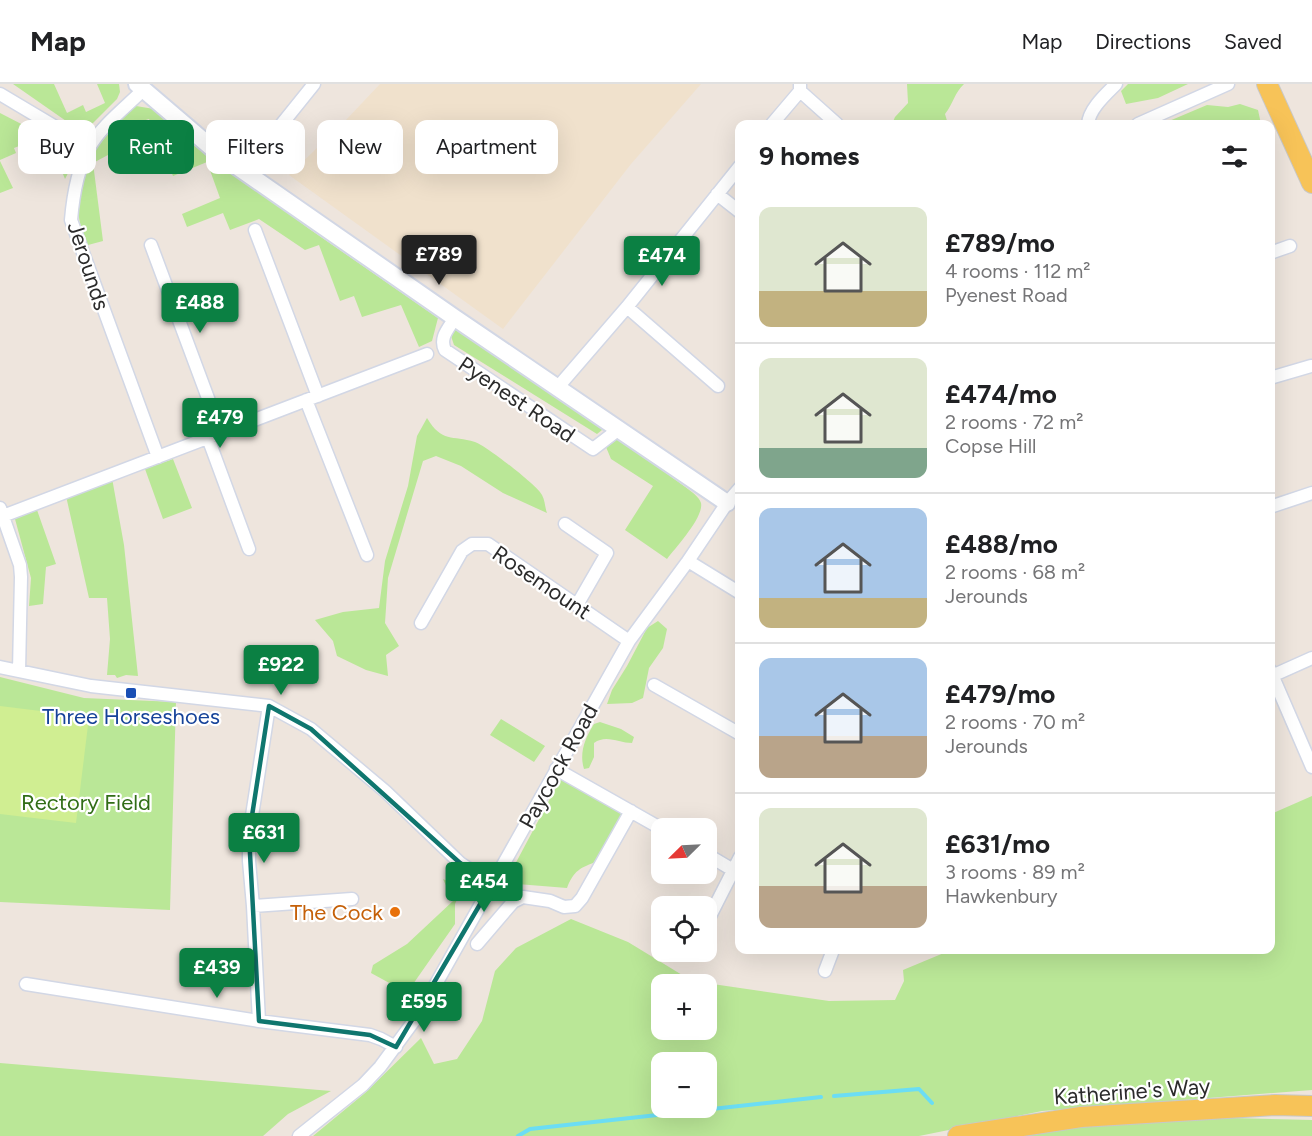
<!DOCTYPE html>
<html lang="en">
<head>
<meta charset="utf-8">
<style>
  :root { --surface:#fff; --page:#f2f2f2; --text:#202124; --muted:#757577; --line:#e0e0e0; --accent:#0b8043 }
  body { margin:0; font-family:Figtree,sans-serif; background:var(--page); color:var(--text); height:100vh; display:flex; flex-direction:column; font-size:22px; white-space:nowrap }
  * { box-sizing:border-box; margin:0 }
  p { font-size:20px; color:var(--muted) }
  .icon { flex:none; width:33px; height:33px; fill:none; stroke:currentColor; stroke-width:2; stroke-linecap:round; stroke-linejoin:round }
  .map { position:relative; flex:1; overflow:hidden }
  .side { position:absolute; left:735px; top:36px; width:540px; height:834px; display:flex; flex-direction:column; background:var(--surface); border-radius:12px; box-shadow:0 6px 24px #0002 }
  .side>* { flex:none }
  .top-card { position:absolute; left:18px; top:36px; width:570px; height:54px; display:flex; gap:12px }
  .needle { width:39px; rotate:246deg }
  .fabs { position:absolute; left:651px; top:734px; display:grid; gap:12px }
  .fabs a { display:grid; place-items:center; width:66px; height:66px; border-radius:12px; background:var(--surface); box-shadow:0 6px 24px #0002; font-size:30px }
  .price { position:absolute; translate:-50% -51px; padding:0 14px; border-radius:6px; background:var(--accent); color:#fff; font-size:20px; line-height:39px; filter:drop-shadow(0 2px 3px #0008) }
  .price::after { content:''; position:absolute; left:50%; top:36px; width:18px; height:14px; margin-left:-9px; background:inherit; clip-path:polygon(0 0,100% 0,50% 100%) }
  .price.current { background:#222; color:#fff }
  ul { padding:0; list-style:none }
  li { display:flex; align-items:center; gap:18px; height:150px; padding:0 24px }
  li+li { border-top:2px solid var(--line) }
  li span { display:grid; place-items:center; flex:none; width:168px; height:120px; border-radius:12px; color:#555 }
  li>.icon { margin-inline-start:auto }
  span .icon { width:72px; height:72px; fill:#fffc; stroke-width:1 }
  li b { font-size:26px }
  h2 { display:flex; justify-content:space-between; align-items:center; height:72px; padding:0 24px; font-size:26px }
  .tag { padding:0 21px; border-radius:12px; background:var(--surface); box-shadow:0 6px 24px #0002; font-size:21px; line-height:54px }
  .tag.current { background:var(--accent); color:#fff }
  header { display:flex; align-items:center; gap:36px; box-sizing:border-box; height:84px; padding:0 30px; background:var(--surface); border-bottom:2px solid var(--line) }
  header strong { font-size:28px }
  nav { display:flex; gap:33px; margin-inline-start:auto; font-size:21px }
  .map>svg:first-child { display:block }
  .education { fill:#f0e1cc }
  .green { fill:#bae797; fill-rule:evenodd }
  .pitch { fill:#d0ee92 }
  .lines { fill:none; stroke-linecap:round; stroke-linejoin:round }
  .stream { stroke:#6bddf4; stroke-width:4 }
  .minor-casing { stroke:#d2d7e5; stroke-width:15 }
  .tertiary-casing { stroke:#d2d7e5; stroke-width:20 }
  .primary-casing { stroke:#c8c8c8; stroke-width:22 }
  .minor { stroke:#fff; stroke-width:12 }
  .tertiary { stroke:#fff; stroke-width:16 }
  .primary { stroke:#f7c358; stroke-width:20 }
  .marked { fill:none; stroke:#0f766e; stroke-width:4.5; stroke-linejoin:round }
  .transit-dot { fill:#1a4fb4; stroke:#fff; stroke-width:2 }
  .food-dot { fill:#e8710a; stroke:#fff; stroke-width:2 }
  .labels { text-anchor:middle; stroke-width:4.5; stroke-linejoin:round; paint-order:stroke }
  .street-label { font-size:22px; fill:#2b2b2b; stroke:#fff }
  .transit-label { font-size:22px; fill:#164399; stroke:#fff }
  .park-label { font-size:22px; fill:#316d17; stroke:#fff }
  .food-label { font-size:22px; fill:#c56008; stroke:#fff; text-anchor:end }
</style>
</head>
<body>
<header>
<strong>Map</strong>
<nav><a>Map</a><a>Directions</a><a>Saved</a></nav>
</header>
<div class="map">
<svg width="1312" height="1052" viewBox="0 0 1312 1052">
  <rect width="100%" height="100%" fill="#eee5dd"/>
  <path class="education" d="M380,0H701L631,80L503,245L289,91L345,37Z"/>
  <path class="green" d="M13,0H54L67,29L83,21L86,28L105,19L97,0H119L120,8L117,15L87,45L79,46Z
    M907,0H964C955,8 953,20 945,30L948,40H892L895,33L908,19Z
    M1128,0H1188L1158,14L1126,20L1121,7Z
    M1240,20L1258,26L1261,40H1162L1207,21L1228,23Z
    M136,22L154,25L244,96L308,144L438,234L432,257L419,263L401,221L362,233L354,212L340,217L319,161L305,166L259,135L230,146L223,129L187,143L182,130L220,114L207,78L173,92L149,35L118,45L123,63L93,79L103,157L88,161C86,154 82,147 80,139C71,102 102,38 136,22Z
    M0,29L33,46L40,39L75,60L77,72L65,95L47,51L14,64L16,69L0,76Z
    M0,77L13,104L0,109Z
    M456,244L602,342V346L597,350L454,261L451,252Z
    M427,334C442,359 452,351 475,358C485,361 538,402 542,411C545,416 545,424 547,429L503,409L461,382L436,372L423,377L388,494L385,539L399,562L386,571L388,592L366,586L337,572L333,557L315,536L343,528L379,524L385,477L408,402L417,352Z
    M618,354L688,405C693,409 699,413 701,419C704,433 676,463 667,475L625,446L653,402L611,375L606,363Z
    M173,375L192,424L163,435L145,385Z
    M112,394L124,461L138,592L126,591L117,594L115,591H107L110,555L107,514H89L66,412Z
    M37,426L56,480L46,483L43,520L29,522L31,494L15,435Z
    M658,537L667,545L663,564L649,584L643,614L632,619L607,620L612,606L627,582L647,544Z
    M0,593L84,614L176,618L170,826L0,818Z
    M501,635L545,662L534,678L490,651Z
    M600,638L621,645L634,653L632,659C619,659 606,650 594,659V673L589,684L584,685C579,669 585,654 594,640Z
    M561,694L622,730L598,777C580,784 574,786 567,804L505,799Z
    M1312,712V1006L1042,1027L919,1052H313L365,1009L421,954L434,980L457,975L482,937L495,887L516,864L571,835L628,858L692,897L829,917L895,916L904,897L903,886L951,866H1270L1271,730ZM662,900H706V945H662ZM662,978H706V1023H662Z
    M443,795L456,801L459,811L455,820V840L411,903L393,901L371,889L373,881L407,860L453,817Z
    M0,979L331,1007L288,1030L263,1052H0Z
    M1110,1031L1312,1036V1052H990Z"/>
  <path class="pitch" d="M0,622L89,633L76,739L0,730Z"/>
  <g class="lines">
    <path class="stream" d="M834,1012L919,1005L932,1019
      M518,1052L530,1045L821,1013"/>
    <g class="minor-casing">
      <path id="minor" d="M143,6C125,24 101,42 89,64C77,86 73,112 71,136L158,373
        M800,7L837,40
        M0,10L89,63
        M772,40L800,7V1
        M1088,40C1089,25 1106,10 1116,0
        M1138,40L1228,0
        M244,87L314,0
        M717,110L740,128
        M255,146L318,312
        M151,161L221,349
        M1270,169L1290,162
        M627,223L718,302
        M455,234C448,245 439,254 445,266L593,365L619,345
        M1270,294L1311,282
        M558,303L627,223L740,82
        M306,316L367,471
        M208,354L249,465
        M1270,423L1312,409
        M0,424L20,481L21,493L19,587
        M3,432L427,270
        M565,440L607,469L577,521
        M688,477L740,509
        M421,539L462,467L472,460H488L629,557
        M0,583L91,602L269,622L311,645L385,707L460,779L492,800
        M1270,586L1312,683
        M1274,591L1312,574
        M654,601L740,650
        M556,685L662,745
        M706,770L733,786
        M253,822L352,815
        M706,840L740,773
        M477,860L513,818L523,813L550,817L564,823L575,822L582,814L631,727
        M825,887L833,866
        M26,900L259,937L370,951L381,955L396,963
        M259,937L253,822L249,777V751L269,622
        M299,1052L363,1001L380,983L419,930L629,557L688,477L727,419L740,404"/>
    </g>
    <g class="tertiary-casing">
      <path id="tertiary" d="M137,0L219,70L455,234L727,419"/>
    </g>
    <g class="primary-casing">
      <path id="primary" d="M1267,0L1312,99
        M958,1052L1081,1033L1275,1021L1312,1022"/>
    </g>
    <use href="#minor" class="minor"/>
    <use href="#tertiary" class="tertiary"/>
    <use href="#primary" class="primary"/>
  </g>
  <path class="marked" d="M269,622L311,645L460,779L492,800L396,963L370,951L259,937L249,751Z"/>
  <rect class="transit-dot" x="125" y="603" width="12" height="12" rx="3"/>
  <circle class="food-dot" cx="395" cy="828" r="6"/>
  <g class="labels">
    <g class="street-label">
      <text transform="translate(89 182) rotate(72)" y="8">Jerounds</text>
      <text transform="translate(517 315) rotate(34)" y="8">Pyenest Road</text>
      <text transform="translate(542 498) rotate(34)" y="8">Rosemount</text>
      <text transform="translate(558 682) rotate(-61)" y="8">Paycock Road</text>
      <text transform="translate(1132 1007) rotate(-4)" y="8">Katherine's Way</text>
    </g>
    <g class="transit-label">
      <text x="131" y="640">Three Horseshoes</text>
    </g>
    <g class="park-label">
      <text x="86" y="726">Rectory Field</text>
    </g>
    <g class="food-label">
      <text x="383" y="836">The Cock</text>
    </g>
  </g>
</svg>
<div class="fabs">
<a><svg class="needle" viewBox="-14 -14 28 28"><path d="M0-13l5 13h-10z" fill="#e53935"/><path d="M0 13l5-13h-10z" fill="#757577"/></svg></a>
<a><svg class="icon" aria-label="locate" viewBox="0 0 24 24"><circle cx="12" cy="12" r="6"/><path d="M12 2v4M12 18v4M2 12h4M18 12h4"/></svg></a>
<a>+</a>
<a>−</a>
</div>
<b class="price current" style="left:439px;top:202px">£789</b>
<b class="price" style="left:662px;top:203px">£474</b>
<b class="price" style="left:200px;top:250px">£488</b>
<b class="price" style="left:220px;top:365px">£479</b>
<b class="price" style="left:281px;top:612px">£922</b>
<b class="price" style="left:264px;top:780px">£631</b>
<b class="price" style="left:484px;top:829px">£454</b>
<b class="price" style="left:217px;top:915px">£439</b>
<b class="price" style="left:424px;top:949px">£595</b>
<div class="top-card">
<a class="tag">Buy</a>
<a class="tag current">Rent</a>
<a class="tag">Filters</a>
<a class="tag">New</a>
<a class="tag">Apartment</a>
</div>
<section class="side">
<h2>9 homes<svg class="icon" aria-label="filters" viewBox="0 0 24 24"><path d="M4 7h16M4 17h16"/><circle cx="9" cy="7" r="2"/><circle cx="15" cy="17" r="2"/></svg></h2>
<ul>
<li><span style="background:linear-gradient(#dfe7d0 70%,#c2b280 0)"><svg class="icon" aria-label="home" viewBox="0 0 24 24"><path d="M3 11l9-7 9 7M6 9v11h12V9"/></svg></span><div><b>£789/mo</b><p>4 rooms · 112 m²</p><p>Pyenest Road</p></div></li>
<li><span style="background:linear-gradient(#dfe7d0 75%,#7fa58c 0)"><svg class="icon" aria-label="home" viewBox="0 0 24 24"><path d="M3 11l9-7 9 7M6 9v11h12V9"/></svg></span><div><b>£474/mo</b><p>2 rooms · 72 m²</p><p>Copse Hill</p></div></li>
<li><span style="background:linear-gradient(#a9c7e8 75%,#c2b280 0)"><svg class="icon" aria-label="home" viewBox="0 0 24 24"><path d="M3 11l9-7 9 7M6 9v11h12V9"/></svg></span><div><b>£488/mo</b><p>2 rooms · 68 m²</p><p>Jerounds</p></div></li>
<li><span style="background:linear-gradient(#a9c7e8 65%,#b9a48a 0)"><svg class="icon" aria-label="home" viewBox="0 0 24 24"><path d="M3 11l9-7 9 7M6 9v11h12V9"/></svg></span><div><b>£479/mo</b><p>2 rooms · 70 m²</p><p>Jerounds</p></div></li>
<li><span style="background:linear-gradient(#dfe7d0 65%,#b9a48a 0)"><svg class="icon" aria-label="home" viewBox="0 0 24 24"><path d="M3 11l9-7 9 7M6 9v11h12V9"/></svg></span><div><b>£631/mo</b><p>3 rooms · 89 m²</p><p>Hawkenbury</p></div></li>
</ul>
</section>
</div>
</body>
</html>
